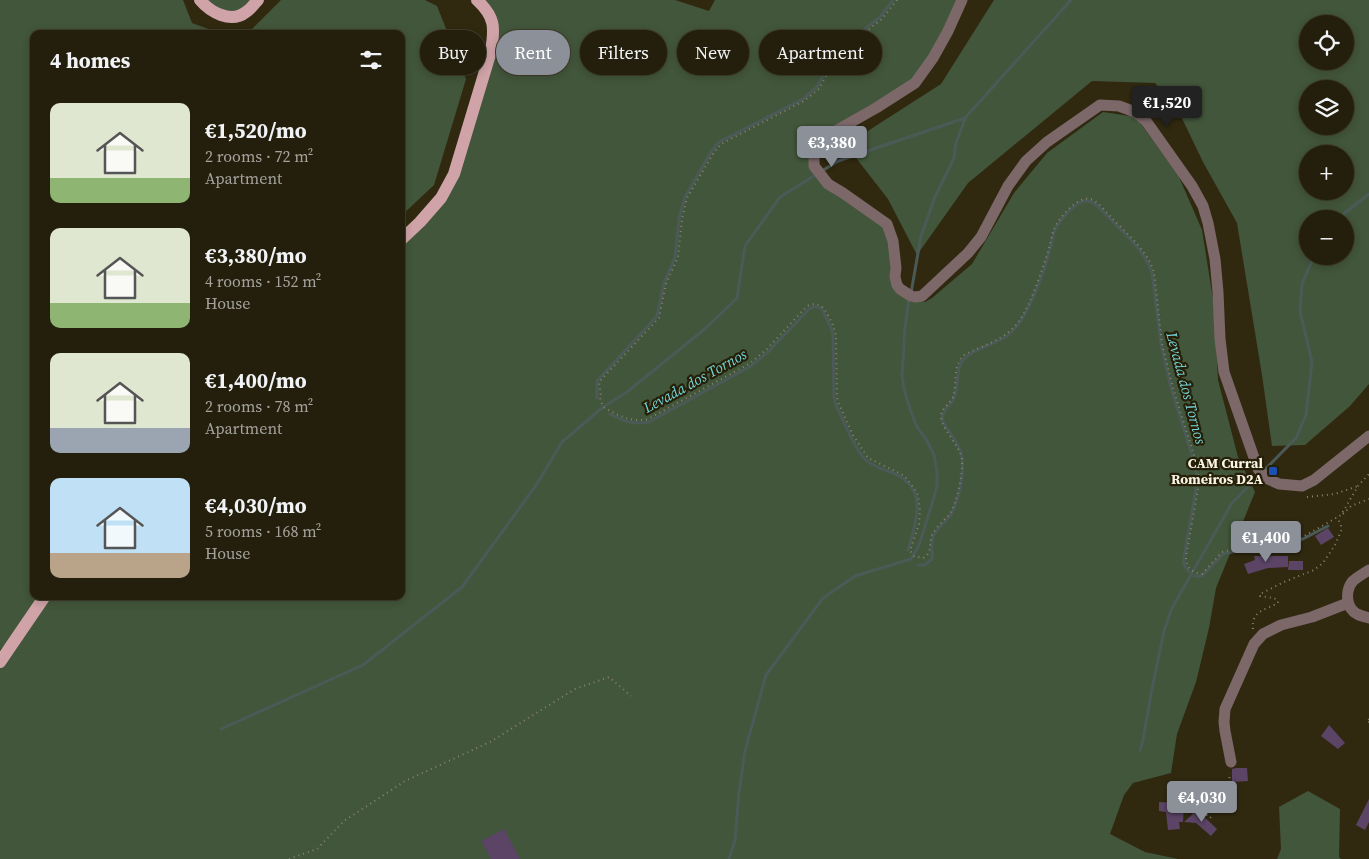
<!DOCTYPE html>
<html lang="en">
<head>
<meta charset="utf-8">
<style>
  :root { --surface:#241f0c; --page:#302c1a; --text:#f1f3f6; --muted:#a3a29d; --line:#413d2d; --accent:#8c9099 }
  body { margin:0; font-family:"Source Serif 4",serif; background:var(--page); color:var(--text); height:100vh; display:flex; flex-direction:column; font-size:19px; white-space:nowrap }
  * { box-sizing:border-box; margin:0 }
  p { font-size:16px; color:var(--muted) }
  .icon { flex:none; width:28px; height:28px; fill:none; stroke:currentColor; stroke-width:2; stroke-linecap:round; stroke-linejoin:round }
  .map { position:relative; flex:1; overflow:hidden }
  .side { position:absolute; left:30px; top:30px; width:375px; height:570px; display:flex; flex-direction:column; background:var(--surface); border-radius:10px; box-shadow:0 2px 8px #0003,0 0 0 1px var(--line) }
  .side>* { flex:none }
  .guide { position:absolute; left:420px; top:30px; width:475px; height:45px; display:flex; gap:10px }
  .controls { position:absolute; left:1299px; top:15px; display:grid; gap:10px }
  .controls a { display:grid; place-items:center; width:55px; height:55px; border-radius:50%; background:var(--surface); box-shadow:0 2px 8px #0003,0 0 0 1px var(--line); font-size:25px }
  .price { position:absolute; translate:-50% -42px; padding:0 11px; border-radius:5px; background:var(--accent); color:#fff; font-size:16px; line-height:32px; filter:drop-shadow(0 1px 2px #0008) }
  .price::after { content:''; position:absolute; left:50%; top:30px; width:15px; height:11px; margin-left:-8px; background:inherit; clip-path:polygon(0 0,100% 0,50% 100%) }
  .price.selected { background:#222; color:#fff }
  ul { padding:0; list-style:none }
  li { display:flex; align-items:center; gap:15px; height:125px; padding:0 20px }
  li span { display:grid; place-items:center; flex:none; width:140px; height:100px; border-radius:10px; color:#555 }
  li>.icon { margin-inline-start:auto }
  span .icon { width:60px; height:60px; fill:#fffc; stroke-width:1 }
  li b { font-size:21px }
  h2 { display:flex; justify-content:space-between; align-items:center; height:60px; padding:0 20px; font-size:21px }
  .tag { padding:0 18px; border-radius:22px; background:var(--surface); box-shadow:0 2px 8px #0003,0 0 0 1px var(--line); font-size:18px; line-height:45px }
  .tag.selected { background:var(--accent); color:#fff }
  .map>svg:first-child { display:block }
  .green { fill:#42563b; fill-rule:evenodd }
  .lines { fill:none; stroke-linecap:round; stroke-linejoin:round }
  .stream { stroke:#4b5a57; stroke-width:3 }
  .building { fill:#5b4465 }
  .path { stroke:#89836e; stroke-width:2; stroke-dasharray:1 4; stroke-linecap:butt }
  .minor { stroke:#7c6769; stroke-width:11 }
  .major { stroke:#cfa3a8; stroke-width:12 }
  .transit-dot { fill:#1a4fb4; stroke:#261f07; stroke-width:2 }
  .labels { text-anchor:middle; stroke-width:4.5; stroke-linejoin:round; paint-order:stroke }
  .poi-label { font-size:14px; font-weight:bold; fill:#faf5e6; stroke:#261f07; text-anchor:end }
  .water-label { font-size:15px; font-style:italic; fill:#75d5dc; stroke:#261f07 }
</style>
</head>
<body>
<div class="map">
<svg width="1369" height="859" viewBox="0 0 1369 859">
  <rect width="100%" height="100%" fill="#302910"/>
  <path class="green" d="M0,0H183L192,23L222,34H34V596H401V240L454,174L494,34L474,0H675L709,11L715,0H962L915,83L818,143L814,166L887,224L895,277L917,300L925,302L932,298L972,264L1014,193L1047,153L1103,112L1136,117L1179,177L1202,230L1214,305L1218,380L1238,457L1255,492L1216,588L1209,628L1196,682L1177,734L1171,773L1133,783L1124,795L1110,834L1145,852L1178,859H0V659L28,621L0,650Z
    M200,0H258L233,17Z
    M281,0H425L437,6L466,79L434,185L401,216V34H247Z
    M994,0H1369V384L1350,406L1305,445L1272,446L1262,375L1237,223L1203,162L1179,112L1155,83L1092,81L968,183L917,255L888,199L846,145L941,84ZM1308,24H1345V61H1308ZM1308,89H1345V126H1308ZM1308,154H1345V191H1308ZM1308,219H1345V256H1308Z
    M1308,791L1340,809L1339,857L1341,859H1277L1281,849L1279,807Z"/>
  <g class="lines">
    <path class="stream" d="M1337,219L1369,194
      M911,293L921,236L935,197L954,158L956,143L965,119
      M597,398V381L657,316L664,283L675,257L679,219L685,197L712,150L719,142L803,99L817,87L832,59L846,44L880,17L893,0
      M610,414C623,421 634,425 649,422L751,366L769,351L809,309C814,306 818,306 822,309L832,330L833,336L834,398L835,403C842,417 855,451 866,460C875,468 887,470 897,475C929,491 915,525 908,550
      M918,565H925L932,559C933,553 931,546 932,540C934,529 947,522 952,513C957,502 961,488 962,476C964,457 962,450 951,434C948,430 945,426 943,421C940,411 951,406 954,398C958,388 957,375 960,365C964,352 992,345 1004,338C1010,334 1016,328 1020,322C1031,306 1043,275 1048,256C1051,247 1052,238 1055,230C1059,221 1077,199 1088,201C1096,202 1102,211 1108,217C1123,232 1146,252 1152,273L1161,344L1171,388L1196,468L1197,483L1184,557V565L1189,572
      M1194,576H1202L1223,554L1254,547L1283,544L1299,541L1328,526
      M221,729L363,665L462,587L537,484L562,442L603,407L627,392L706,328L737,298L745,246L780,197L838,161L965,118L1071,0
      M1140,750L1143,740L1151,694L1164,631L1172,608L1232,503L1296,438L1306,415L1312,362L1300,311L1302,284L1314,256
      M729,859L735,840L739,792L745,751L766,675L823,598L855,576L911,559L919,545L932,504L937,486V472L934,455L926,439L917,427L911,412L905,393L902,376L905,328L909,299"/>
  </g>
  <path class="building" d="M1328,528L1334,537L1321,545L1315,536Z
    M1254,556H1288V567L1268,568L1248,574L1244,564L1255,560Z
    M1289,561H1303V570H1288Z
    M1329,725L1345,743L1338,749L1321,736Z
    M1236,768H1247L1248,781L1232,782V769Z
    M1369,799V822L1365,830L1356,825Z
    M1159,802L1184,803L1183,822H1179L1180,829L1168,830L1166,812L1159,811Z
    M1197,810L1217,829L1211,836L1196,823L1184,822Z
    M504,829L520,859H491L481,841Z"/>
  <g class="lines">
    <path class="path" d="M897,0L882,19L848,46L834,61L819,89L804,101L721,144L714,152L687,198L682,219L678,257L666,284L659,318L599,382L601,396L600,398L603,407C618,415 630,423 648,419L749,364L767,349L807,306C819,301 824,307 829,317C832,323 835,329 836,336L837,397L838,402L853,435L868,458L901,474L906,478L914,488L918,495L920,510L919,524L910,551L914,556L923,558C932,554 929,544 932,535C936,527 943,521 949,515C957,504 963,473 962,460C961,445 936,425 942,412C944,407 950,403 953,397C957,385 953,367 962,357C967,352 973,351 979,348C994,342 1010,334 1019,321C1030,306 1041,273 1047,255C1050,246 1051,237 1054,229C1059,218 1077,196 1090,199C1098,201 1104,210 1110,216C1125,232 1148,251 1154,272L1162,344L1173,388L1198,468L1199,483L1186,557C1186,568 1191,572 1202,574L1222,552L1254,544L1283,542L1299,539L1329,522L1341,515L1358,486L1369,474
      M1307,497L1335,494L1358,486
      M1343,514L1351,506L1369,499
      M1253,629C1251,611 1265,610 1278,603V601L1274,598L1260,596V594L1284,582L1314,570L1323,563L1335,545L1341,531V525L1337,517
      M1369,719L1367,722H1369
      M1185,806H1197L1210,818L1211,817L1209,805L1212,792H1222L1228,790L1230,773
      M289,859L317,849L344,821L405,781L490,742L575,689L609,677L631,696"/>
    <path class="minor" d="M962,0L948,31L933,58L915,83L876,108L832,133L818,143L814,157V166L828,184L843,193L887,224L893,241L896,268L895,277L897,285L900,289L911,296L915,297L922,296L968,253L981,237L1008,186L1026,161L1047,142L1100,105L1119,106L1135,112L1146,121L1192,186L1203,206L1208,223L1215,259L1218,292L1220,339L1224,372L1258,469L1268,479L1279,484L1302,486L1314,480L1369,436
      M1369,570C1363,574 1357,577 1352,582C1345,592 1346,608 1357,614C1361,616 1365,617 1369,618
      M1231,762L1225,731L1224,722L1225,709L1254,644L1263,634L1281,625L1312,617L1348,603"/>
    <path class="major" d="M200,0C210,12 231,24 246,12C251,9 254,4 258,0
      M401,240L420,222L441,198L454,174L491,51C495,27 495,17 477,0
      M0,662L45,596"/>
  </g>
  <rect class="transit-dot" x="1268" y="466" width="10" height="10" rx="2.5"/>
  <g class="labels">
    <g class="poi-label">
      <text x="1263" y="468">CAM Curral<tspan x="1263" dy="16">Romeiros D2A</tspan></text>
    </g>
    <g class="water-label">
      <text transform="translate(695 381) rotate(-29)" y="5">Levada dos Tornos</text>
      <text transform="translate(1186 388) rotate(75)" y="5">Levada dos Tornos</text>
    </g>
  </g>
</svg>
<div class="controls">
<a><svg class="icon" aria-label="locate" viewBox="0 0 24 24"><circle cx="12" cy="12" r="6"/><path d="M12 2v4M12 18v4M2 12h4M18 12h4"/></svg></a>
<a><svg class="icon" aria-label="layers" viewBox="0 0 24 24"><path d="M12 4l9 5-9 5-9-5zM3 14l9 5 9-5"/></svg></a>
<a>+</a>
<a>−</a>
</div>
<b class="price selected" style="left:1167px;top:128px">€1,520</b>
<b class="price" style="left:832px;top:168px">€3,380</b>
<b class="price" style="left:1266px;top:563px">€1,400</b>
<b class="price" style="left:1202px;top:823px">€4,030</b>
<div class="guide">
<a class="tag">Buy</a>
<a class="tag selected">Rent</a>
<a class="tag">Filters</a>
<a class="tag">New</a>
<a class="tag">Apartment</a>
</div>
<section class="side">
<h2>4 homes<svg class="icon" aria-label="filters" viewBox="0 0 24 24"><path d="M4 7h16M4 17h16"/><circle cx="9" cy="7" r="2"/><circle cx="15" cy="17" r="2"/></svg></h2>
<ul>
<li><span style="background:linear-gradient(#dfe7d0 75%,#8fb573 0)"><svg class="icon" aria-label="home" viewBox="0 0 24 24"><path d="M3 11l9-7 9 7M6 9v11h12V9"/></svg></span><div><b>€1,520/mo</b><p>2 rooms · 72 m²</p><p>Apartment</p></div></li>
<li><span style="background:linear-gradient(#dfe7d0 75%,#8fb573 0)"><svg class="icon" aria-label="home" viewBox="0 0 24 24"><path d="M3 11l9-7 9 7M6 9v11h12V9"/></svg></span><div><b>€3,380/mo</b><p>4 rooms · 152 m²</p><p>House</p></div></li>
<li><span style="background:linear-gradient(#dfe7d0 75%,#9aa5b1 0)"><svg class="icon" aria-label="home" viewBox="0 0 24 24"><path d="M3 11l9-7 9 7M6 9v11h12V9"/></svg></span><div><b>€1,400/mo</b><p>2 rooms · 78 m²</p><p>Apartment</p></div></li>
<li><span style="background:linear-gradient(#bfe0f5 75%,#b9a48a 0)"><svg class="icon" aria-label="home" viewBox="0 0 24 24"><path d="M3 11l9-7 9 7M6 9v11h12V9"/></svg></span><div><b>€4,030/mo</b><p>5 rooms · 168 m²</p><p>House</p></div></li>
</ul>
</section>
</div>
</body>
</html>
